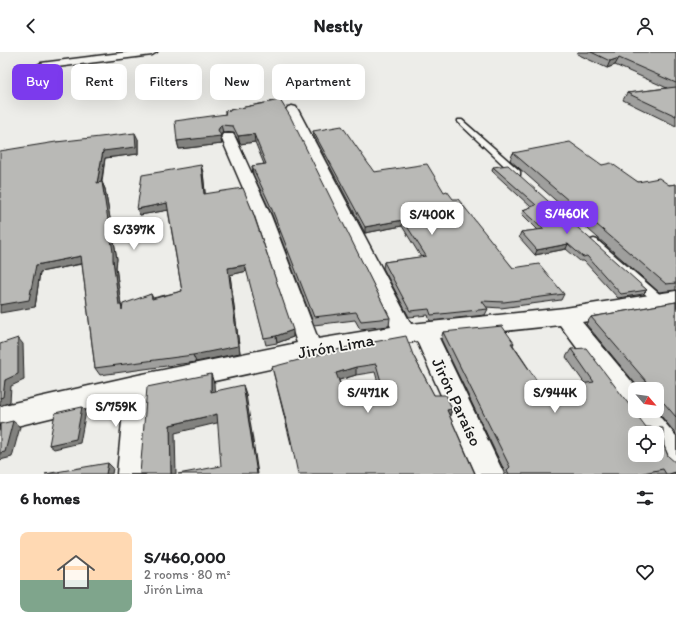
<!DOCTYPE html>
<html lang="en">
<head>
<meta charset="utf-8">
<style>
  :root { --surface:#fff; --page:#f6f6f6; --text:#202124; --muted:#757577; --line:#e0e0e0; --accent:#7c3aed }
  body { margin:0; font-family:Itim,sans-serif; background:var(--page); color:var(--text); height:100vh; display:flex; flex-direction:column; font-size:15px; white-space:nowrap }
  * { box-sizing:border-box; margin:0 }
  p { font-size:13px; color:var(--muted) }
  .icon { flex:none; width:22px; height:22px; fill:none; stroke:currentColor; stroke-width:2; stroke-linecap:round; stroke-linejoin:round }
  .map { position:relative; height:422px; overflow:hidden }
  .sheet { display:flex; flex-direction:column; background:var(--surface); flex:1 }
  .sheet>* { flex:none }
  .banner { position:absolute; left:12px; top:12px; width:400px; height:36px; display:flex; gap:8px }
  .needle { width:26px; rotate:118deg }
  .tools { position:absolute; left:628px; top:330px; display:grid; gap:8px }
  .tools a { display:grid; place-items:center; width:36px; height:36px; border-radius:8px; background:var(--surface); box-shadow:0 4px 16px #0002; font-size:20px }
  .price { position:absolute; translate:-50% -34px; padding:0 9px; border-radius:8px; background:#fff; color:#222; font-size:13px; line-height:26px; filter:drop-shadow(0 1px 2px #0008) }
  .price::after { content:''; position:absolute; left:50%; top:24px; width:12px; height:9px; margin-left:-6px; background:inherit; clip-path:polygon(0 0,100% 0,50% 100%) }
  .price.selected { background:var(--accent); color:#fff }
  ul { padding:0; list-style:none }
  li { display:flex; align-items:center; gap:12px; height:100px; padding:0 20px }
  li+li { border-top:1px solid var(--line) }
  li span { display:grid; place-items:center; flex:none; width:112px; height:80px; border-radius:8px; color:#555 }
  li>.icon { margin-inline-start:auto }
  span .icon { width:48px; height:48px; fill:#fffc; stroke-width:1 }
  li b { font-size:17px }
  h2 { display:flex; justify-content:space-between; align-items:center; height:48px; padding:0 20px; font-size:17px }
  .chip { padding:0 14px; border-radius:8px; background:var(--surface); box-shadow:0 4px 16px #0002; font-size:14px; line-height:36px }
  .chip.selected { background:var(--accent); color:#fff }
  header { display:flex; justify-content:space-between; align-items:center; height:52px; padding:0 20px; background:var(--surface); font-size:18px; font-weight:700 }
  .map>svg:first-child { display:block }
  .lines { fill:none; stroke-linecap:round; stroke-linejoin:round }
  .lane-casing { stroke:#1c1c1c; stroke-width:3 }
  .street-casing { stroke:#1c1c1c; stroke-width:3 }
  .lane { fill:#f6f6f2; fill-rule:evenodd }
  .street { fill:#f6f6f2; fill-rule:evenodd }
  .wall { fill:#9f9f9d; stroke:#1c1c1c; fill-rule:evenodd }
  .shaded-wall { fill:#82827f; stroke:#1c1c1c }
  .building { fill:#b9b9b6; stroke:#1c1c1c; fill-rule:evenodd }
  .labels { text-anchor:middle; stroke-width:3.5; stroke-linejoin:round; paint-order:stroke }
  .near-street-label { font-size:17px; fill:#1c1c1c; stroke:#f6f6f2 }
</style>
</head>
<body>
<header><svg class="icon" aria-label="back" viewBox="0 0 24 24"><path d="M15 5l-7 7 7 7"/></svg>Nestly<svg class="icon" aria-label="person" viewBox="0 0 24 24"><circle cx="12" cy="8" r="4"/><path d="M4 21q1-7 8-7t8 7"/></svg></header>
<div class="map">
<svg width="676" height="422" viewBox="0 0 676 422">
  <rect width="100%" height="100%" fill="#edede9"/>
  <filter id="ink" filterUnits="userSpaceOnUse"><feTurbulence type="fractalNoise" baseFrequency=".025" numOctaves="2"/><feDisplacementMap in="SourceGraphic" scale="8" xChannelSelector="R" yChannelSelector="G"/><feConvolveMatrix kernelMatrix="1 2 1 2 8 2 1 2 1" color-interpolation-filters="sRGB"/></filter>
  <g filter="url(#ink)">
    <g class="lines">
      <g class="lane-casing">
        <path id="lane" d="M458,68H462L520,119V123H514L458,70Z
          M594,187L597,188L664,246L665,249L664,252L660,253L656,252L591,192L589,190L591,188Z"/>
      </g>
      <g class="street-casing">
        <path id="street" d="M129,0H157L152,3L41,17L36,14L41,11Z
          M292,54L296,55L298,58L411,272L565,256L676,239V255L582,270L638,337H635V359H655L676,384V420C656,411 657,401 657,381H640L560,273L439,286L504,422H476L417,289L311,308L150,343L145,422H117L124,348L0,378V354L138,323L297,291L255,164L221,85L223,82H233L235,85L271,164L318,287L391,275L286,58L288,55Z"/>
      </g>
      <use href="#lane" class="lane"/>
      <use href="#street" class="street"/>
    </g>
    <path class="wall" d="M578,0H676V74L623,48L627,41L667,36L615,13L607,16L577,2Z
      M280,48L390,266L389,274L360,277L355,268L314,273L272,163L253,122L252,114L264,112L255,90L240,92L234,81L223,80L221,84L222,92L179,97L177,89L225,62V59Z
      M313,79L374,120L444,140L513,216L564,242L561,248L501,256L486,255L488,257L485,263L430,269L428,263L409,265L383,216L384,210L421,205L402,174L365,181L314,84Z
      M138,87V102L105,106L102,130L105,137L117,207L116,215L121,253L123,255L151,242L153,246L182,239L168,158L140,163L137,157L203,120L205,142L293,285L277,291L266,293L247,219L230,223L240,301L196,310L100,323L95,316L82,212L40,220L35,255L56,90Z
      M513,101L602,113L638,130L669,133L676,132V238L659,240L510,108Z
      M493,115L647,238L643,242L618,246L584,209H580L566,197L535,203L519,185L521,180L538,178L522,162L523,158L531,155L492,119Z
      M676,250V382L657,359V337H638L639,336L586,272L591,265Z
      M443,280L514,291L513,293L543,338L585,332L566,305L571,297L664,394L676,422H504L505,420L441,287Z
      M413,303L434,343L452,357L450,364L291,392L272,315ZM375,320L381,341L347,351L339,328L356,323Z"/>
    <path class="shaded-wall" d="M619,6L615,13L607,16L610,9Z
      M221,73L223,80L220,84L222,92L179,97L177,89L218,78Z
      M135,81L138,87V102L105,106L100,138L97,131L103,99Z
      M254,82L255,90L240,92L238,84Z
      M201,113L203,120L206,149L204,142Z
      M102,130L105,137L117,207L116,215L121,253L125,259L119,253Z
      M167,151L169,158L140,163L137,157Z
      M403,168L402,174L365,181V175Z
      M568,192L566,197L535,203L537,198Z
      M81,204L85,211L40,220L35,255L0,261V253L36,213Z
      M245,213L247,219L230,223L240,301L196,310L193,303L228,216Z
      M293,278V285L277,291L276,284Z
      M18,286L23,292L24,328L11,334L10,350L0,354V346L5,328Z
      M356,315V323L336,329V321Z
      M211,322L214,331L215,349L211,340Z
      M243,333L246,342L258,422H257Z
      M82,355L86,359L80,391L54,397L49,393Z
      M452,357L449,365L447,358Z
      M217,362L221,370L175,381L176,422H171L170,373Z
      M13,369L20,375L12,405L0,408V401Z
      M108,411L113,416L112,422H106Z
      M676,420V422H669Z"/>
    <path class="building" d="M591,0H676V31L619,6L610,9Z
      M676,35V64L627,41Z
      M280,48L290,64L390,266L361,269L356,260L314,265L271,155L252,114L266,112L254,82L238,84L233,74L221,73L218,78L221,84L177,89L175,69L226,62L225,59Z
      M342,74L374,120L427,112L444,140L447,139L453,147H458L513,216L539,212L564,242L504,250L482,249L488,257L431,263L429,257L410,259L384,210L426,204L403,168L365,175L313,79Z
      M135,81L136,95L103,99L97,131L102,130L113,200V208L119,253H121L122,258L123,252L151,242L152,247L182,239L167,151L137,157L142,123L201,113L204,142L243,136L252,158L293,278L276,284L264,286L245,213L228,216L238,294L193,303L95,316L81,204L36,213L29,248L0,253V99L56,90Z
      M570,90L602,113L611,111L638,130L659,126L669,133L676,132V231L666,232L513,101Z
      M508,113L647,238L621,242L587,204L583,205L568,192L537,198L521,180L544,177L523,158L536,153L493,115Z
      M676,250V365L664,351H657V337H644L643,331H646V329L591,265Z
      M502,274L514,291H511L543,338L594,330L571,297L586,296L646,375L663,376L664,394L668,404L676,411V420L669,422H666L663,417L638,422H509L507,418L510,415L443,280ZM635,381H657V403H635Z
      M406,284L413,303L434,343H446L452,357L447,358L475,422H298L290,384L272,315L352,294ZM376,312L384,340L347,351L336,321L356,315Z
      M18,286V322L5,328L3,345L0,346V292Z
      M211,322V340L243,333L257,422H178L221,414L217,362L170,373L171,422H140L147,335Z
      M82,355L76,387L49,393L55,361Z
      M13,369L5,400L0,401V372Z
      M108,411L106,422H45Z"/>
  </g>
  <g class="labels">
    <g class="near-street-label">
      <text transform="translate(336 294) rotate(-10)" y="6">Jirón Lima</text>
      <text transform="translate(457 350) rotate(65)" y="6">Jirón Paraíso</text>
    </g>
  </g>
</svg>
<div class="tools">
<a><svg class="needle" viewBox="-14 -14 28 28"><path d="M0-13l5 13h-10z" fill="#e53935"/><path d="M0 13l5-13h-10z" fill="#757577"/></svg></a>
<a><svg class="icon" aria-label="locate" viewBox="0 0 24 24"><circle cx="12" cy="12" r="6"/><path d="M12 2v4M12 18v4M2 12h4M18 12h4"/></svg></a>
</div>
<b class="price selected" style="left:567px;top:183px">S/460K</b>
<b class="price" style="left:432px;top:184px">S/400K</b>
<b class="price" style="left:134px;top:199px">S/397K</b>
<b class="price" style="left:368px;top:362px">S/471K</b>
<b class="price" style="left:555px;top:362px">S/944K</b>
<b class="price" style="left:116px;top:376px">S/759K</b>
<div class="banner">
<a class="chip selected">Buy</a>
<a class="chip">Rent</a>
<a class="chip">Filters</a>
<a class="chip">New</a>
<a class="chip">Apartment</a>
</div>
</div>
<section class="sheet">
<h2>6 homes<svg class="icon" aria-label="filters" viewBox="0 0 24 24"><path d="M4 7h16M4 17h16"/><circle cx="9" cy="7" r="2"/><circle cx="15" cy="17" r="2"/></svg></h2>
<ul>
<li><span style="background:linear-gradient(#ffd9b3 60%,#7fa58c 0)"><svg class="icon" aria-label="home" viewBox="0 0 24 24"><path d="M3 11l9-7 9 7M6 9v11h12V9"/></svg></span><div><b>S/460,000</b><p>2 rooms · 80 m²</p><p>Jirón Lima</p></div><svg class="icon" aria-label="heart" viewBox="0 0 24 24"><path d="M12 20l-8-8c-3-5 5-10 8-4 3-6 11-1 8 4z"/></svg></li>
</ul>
</section>
</body>
</html>
